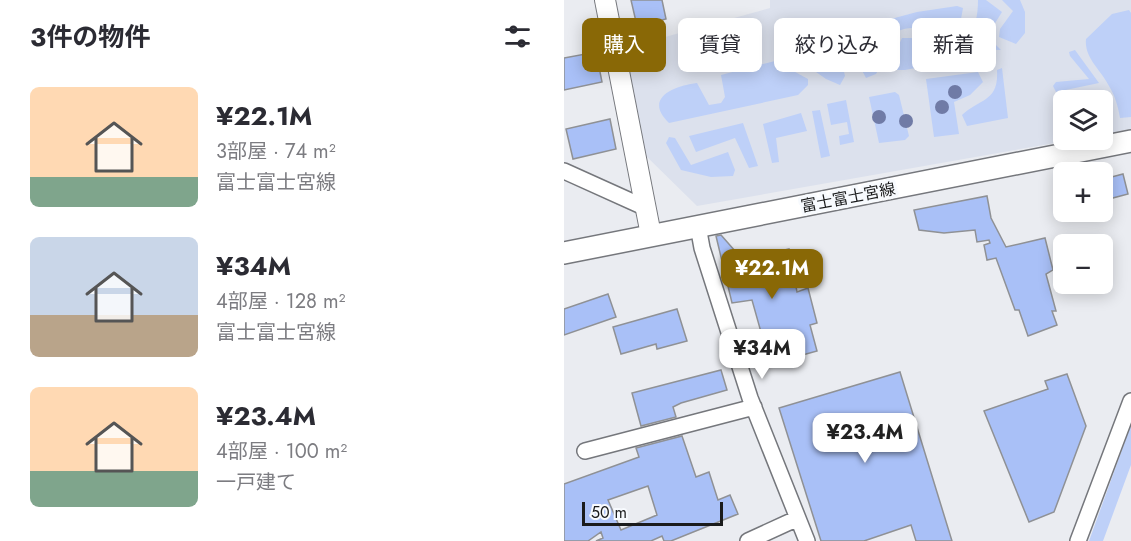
<!DOCTYPE html>
<html lang="ja">
<head>
<meta charset="utf-8">
<style>
  :root { --surface:#fff; --page:#f2f2f3; --text:#2b2b33; --muted:#7c7c81; --accent:#896806 }
  body { margin:0; font-family:Jost,"Noto Sans JP",sans-serif; background:var(--page); color:var(--text); height:100vh; display:flex; flex-direction:column; font-size:22px; white-space:nowrap }
  * { box-sizing:border-box; margin:0 }
  p { font-size:20px; color:var(--muted) }
  .icon { flex:none; width:33px; height:33px; fill:none; stroke:currentColor; stroke-width:2; stroke-linecap:round; stroke-linejoin:round }
  .map { position:relative; flex:1; overflow:hidden }
  .details { display:flex; flex-direction:column; background:var(--surface); width:564px }
  .details>* { flex:none }
  .banner { position:absolute; left:18px; top:18px; width:459px; height:54px; display:flex; gap:12px }
  .tools { position:absolute; left:489px; top:90px; display:grid; gap:12px }
  .tools a { display:grid; place-items:center; width:60px; height:60px; border-radius:9px; background:var(--surface); box-shadow:0 3px 15px #0003; font-size:30px }
  .scale { position:absolute; left:18px; bottom:15px; width:141px; box-sizing:border-box; padding-left:6px; border:3px solid #1a1b1c; border-top:0; font-size:16px; line-height:21px; white-space:nowrap; color:#1a1b1c; -webkit-text-stroke:4px #f7fafe; paint-order:stroke }
  .price { position:absolute; translate:-50% -51px; padding:0 14px; border-radius:12px; background:#fff; color:#222; font-size:20px; line-height:39px; filter:drop-shadow(0 2px 3px #0008) }
  .price::after { content:''; position:absolute; left:50%; top:36px; width:18px; height:14px; margin-left:-9px; background:inherit; clip-path:polygon(0 0,100% 0,50% 100%) }
  .price.on { background:var(--accent); color:#fff }
  ul { padding:0; list-style:none }
  li { display:flex; align-items:center; gap:18px; height:150px; padding:0 30px }
  li span { display:grid; place-items:center; flex:none; width:168px; height:120px; border-radius:9px; color:#555 }
  li>.icon { margin-inline-start:auto }
  span .icon { width:72px; height:72px; fill:#fffc; stroke-width:1 }
  li b { font-size:26px }
  h2 { display:flex; justify-content:space-between; align-items:center; height:72px; padding:0 30px; font-size:26px }
  .chip { padding:0 21px; border-radius:9px; background:var(--surface); box-shadow:0 3px 15px #0003; font-size:21px; line-height:54px }
  .chip.on { background:var(--accent); color:#fff }
  main { display:flex; flex:1; min-height:0 }
  .map>svg:first-child { display:block }
  .built { fill:#dce1ed }
  .green { fill:#bed0f8 }
  .building { fill:#a9c0f7; stroke:#8f9195; stroke-width:1.5; fill-rule:evenodd }
  .lines { fill:none; stroke-linecap:round; stroke-linejoin:round }
  .minor-casing { stroke:#75777c; stroke-width:18 }
  .tertiary-casing { stroke:#75777c; stroke-width:22 }
  .secondary-casing { stroke:#75777c; stroke-width:24 }
  .minor { stroke:#fff; stroke-width:15 }
  .tertiary { stroke:#fff; stroke-width:20 }
  .secondary { stroke:#fff; stroke-width:21 }
  .tree { fill:#707ba6 }
  .labels { text-anchor:middle; stroke-width:6; stroke-linejoin:round; paint-order:stroke }
  .street-label { font-size:16px; fill:#1a1b1c; stroke:#f7fafe }
</style>
</head>
<body>
<main>
<section class="details">
<h2>3件の物件<svg class="icon" aria-label="filters" viewBox="0 0 24 24"><path d="M4 7h16M4 17h16"/><circle cx="9" cy="7" r="2"/><circle cx="15" cy="17" r="2"/></svg></h2>
<ul>
<li><span style="background:linear-gradient(#ffd9b3 75%,#7fa58c 0)"><svg class="icon" aria-label="home" viewBox="0 0 24 24"><path d="M3 11l9-7 9 7M6 9v11h12V9"/></svg></span><div><b>¥22.1M</b><p>3部屋 · 74 m²</p><p>富士富士宮線</p></div></li>
<li><span style="background:linear-gradient(#c9d6e8 65%,#b9a48a 0)"><svg class="icon" aria-label="home" viewBox="0 0 24 24"><path d="M3 11l9-7 9 7M6 9v11h12V9"/></svg></span><div><b>¥34M</b><p>4部屋 · 128 m²</p><p>富士富士宮線</p></div></li>
<li><span style="background:linear-gradient(#ffd9b3 70%,#7fa58c 0)"><svg class="icon" aria-label="home" viewBox="0 0 24 24"><path d="M3 11l9-7 9 7M6 9v11h12V9"/></svg></span><div><b>¥23.4M</b><p>4部屋 · 100 m²</p><p>一戸建て</p></div></li>
</ul>
</section>
<div class="map">
<svg width="567" height="541" viewBox="0 0 567 541">
  <rect width="100%" height="100%" fill="#eaecf1"/>
  <path class="built" d="M206,0H567V129L539,134L538,100H500V140H508L133,206L79,153L61,48L206,8Z"/>
  <path class="green" d="M414,0H422L438,12L423,36L437,50L408,49L407,57L341,70H332L326,64L338,38H355L371,48C402,42 414,34 414,0Z
    M438,0H456L461,12V33L452,44L435,37L436,29L449,11Z
    M393,6L399,8L397,19L386,34C360,31 339,18 321,43C315,50 313,56 317,65L312,74L302,78C292,60 288,46 297,27L353,12Z
    M565,10L567,13V117L556,118C554,106 551,96 545,86C537,70 520,58 522,39L548,14Z
    M254,32L274,45L281,76L276,85L262,79L218,48L217,41L229,36L236,37L238,44L234,50L244,58L270,69L272,65L247,49L248,39Z
    M511,50L535,83L492,92L489,86L492,82L525,79L506,56L505,52Z
    M211,61L244,79V85L234,95L105,123C79,98 110,86 133,83L145,105L157,103L161,97L157,75Z
    M438,68L444,118L403,126L398,115C416,98 435,102 433,70Z
    M414,72L419,82L406,95L390,102L395,134L370,137L362,79Z
    M331,92L335,95L345,136L341,140L315,143L305,97Z
    M282,100L290,142L276,145L275,136L285,134L283,122L267,125L263,104Z
    M256,110L266,156L257,158L248,111Z
    M237,113L243,131L212,138L215,162L208,163L199,124Z
    M179,123L194,166L185,168L171,138L132,152L125,136Z
    M105,137L111,138L127,165L164,152L171,170L169,176L147,177L117,170L102,143Z
    M567,425V465L539,541H525Z"/>
  <path class="building" d="M67,0H98L102,19L73,26Z
    M32,52L38,82L0,90V58Z
    M46,119L52,149L9,159L2,129Z
    M559,174L564,194L545,199L540,179Z
    M423,196L427,218L442,247L481,238L489,270L482,274L492,311H488L493,325L464,336L455,310H451L432,258L423,260L420,245L426,243L425,240L413,242L411,230L380,233L355,230L350,210Z
    M157,235L179,260L225,249L233,292L244,288L253,323L246,325L253,351L206,364L188,300L168,303L152,236Z
    M44,294L52,317L0,335V309Z
    M113,309L123,341L93,349L92,344L57,354L49,327Z
    M157,370L163,390L117,403L109,407L112,417L77,426L68,393Z
    M336,372L388,541H352L347,525L300,541H257L215,408Z
    M503,374L522,426L490,512L465,522L420,411L484,389L481,381Z
    M118,436L132,477L145,472L154,500L166,495L174,514L107,541H100L98,536L87,541H32L39,538L37,532L24,541H0V484L75,457L72,448ZM84,486L93,515L57,530L44,500Z"/>
  <g class="lines">
    <g class="minor-casing">
      <path id="minor" d="M0,171L82,208
        M134,226L138,248L186,398L243,541
        M21,451L190,407
        M184,541L232,519
        M514,541L567,401"/>
    </g>
    <g class="tertiary-casing">
      <path id="tertiary" d="M41,0L87,235"/>
    </g>
    <g class="secondary-casing">
      <path id="secondary" d="M0,253L567,141"/>
    </g>
    <use href="#minor" class="minor"/>
    <use href="#tertiary" class="tertiary"/>
    <use href="#secondary" class="secondary"/>
  </g>
  <g class="tree">
    <circle cx="391" cy="92" r="7"/>
    <circle cx="378" cy="107" r="7"/>
    <circle cx="315" cy="117" r="7"/>
    <circle cx="342" cy="121" r="7"/>
  </g>
  <g class="labels">
    <g class="street-label">
      <text transform="translate(284 197) rotate(-11)" y="6">富士富士宮線</text>
    </g>
  </g>
</svg>
<div class="tools">
<a><svg class="icon" aria-label="layers" viewBox="0 0 24 24"><path d="M12 4l9 5-9 5-9-5zM3 14l9 5 9-5"/></svg></a>
<a>+</a>
<a>−</a>
</div>
<div class="scale">50 m</div>
<b class="price on" style="left:208px;top:300px">¥22.1M</b>
<b class="price" style="left:198px;top:380px">¥34M</b>
<b class="price" style="left:301px;top:464px">¥23.4M</b>
<div class="banner">
<a class="chip on">購入</a>
<a class="chip">賃貸</a>
<a class="chip">絞り込み</a>
<a class="chip">新着</a>
</div>
</div>
</main>
</body>
</html>
